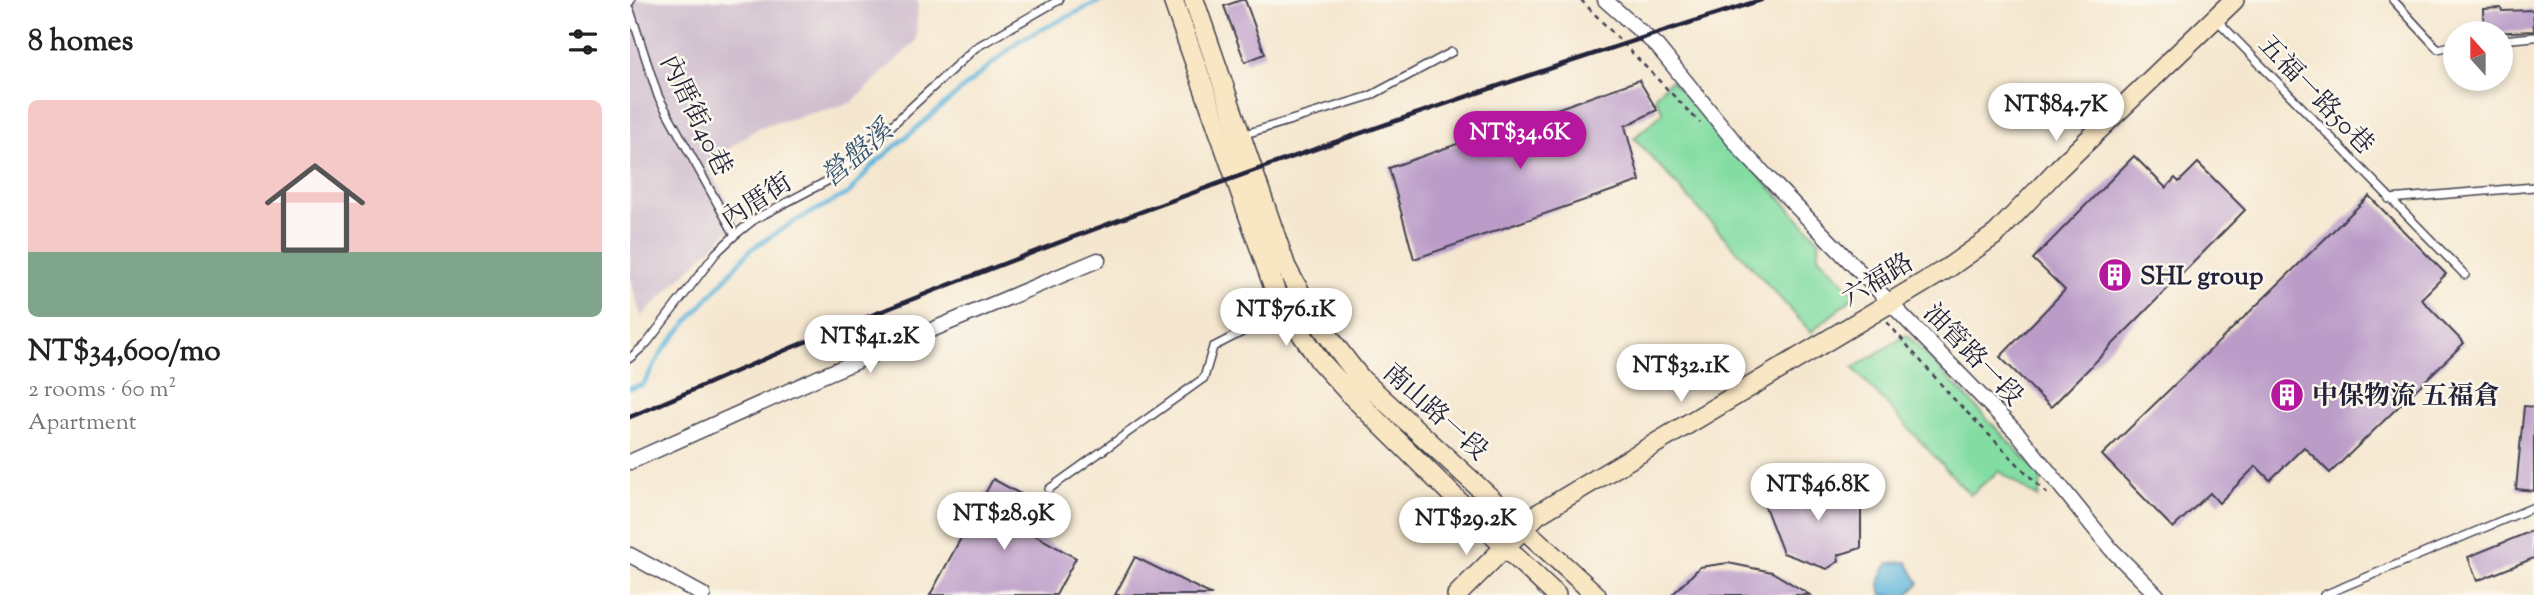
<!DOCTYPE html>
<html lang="en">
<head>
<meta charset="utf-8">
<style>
  :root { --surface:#fff; --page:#f2f2f2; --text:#222; --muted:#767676; --accent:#b5179e }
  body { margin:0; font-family:"Sorts Mill Goudy","Noto Serif TC",serif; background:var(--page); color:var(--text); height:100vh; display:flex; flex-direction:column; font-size:26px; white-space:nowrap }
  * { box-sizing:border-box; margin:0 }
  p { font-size:23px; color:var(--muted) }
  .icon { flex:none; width:38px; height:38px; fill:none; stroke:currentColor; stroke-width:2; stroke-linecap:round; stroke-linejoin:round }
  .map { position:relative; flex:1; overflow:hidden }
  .side { display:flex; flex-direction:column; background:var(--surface); width:630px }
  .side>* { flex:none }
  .needle { width:46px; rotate:339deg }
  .controls { position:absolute; left:1813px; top:21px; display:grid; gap:14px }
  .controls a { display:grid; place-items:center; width:70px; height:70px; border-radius:50%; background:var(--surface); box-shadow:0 4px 10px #0003; font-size:35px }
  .price { position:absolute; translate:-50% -60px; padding:0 16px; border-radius:24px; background:#fff; color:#222; font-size:23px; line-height:46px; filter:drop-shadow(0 2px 4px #0008) }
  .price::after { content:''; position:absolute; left:50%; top:42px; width:21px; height:16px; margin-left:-10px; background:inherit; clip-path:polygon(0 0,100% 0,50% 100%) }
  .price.on { background:var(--accent); color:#fff }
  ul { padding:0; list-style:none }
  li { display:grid; align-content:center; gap:14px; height:371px; padding:0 28px }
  li span { display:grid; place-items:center; height:217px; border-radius:10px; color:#555 }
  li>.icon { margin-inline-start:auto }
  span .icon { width:126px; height:126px; fill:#fffc; stroke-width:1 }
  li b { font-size:30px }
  h2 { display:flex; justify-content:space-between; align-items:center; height:84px; padding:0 28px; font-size:30px }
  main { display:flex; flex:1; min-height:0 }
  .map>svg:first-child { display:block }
  .industrial { fill:#cfbdce }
  .green { fill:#83dda3; stroke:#52806f; stroke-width:2 }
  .water { fill:#5eb5db; stroke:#406c8b; stroke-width:2 }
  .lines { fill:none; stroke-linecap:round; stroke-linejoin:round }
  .stream { stroke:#5eb5db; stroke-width:4.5 }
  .building { fill:#bb9cc9 }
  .lane-casing { stroke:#424051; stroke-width:10 }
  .street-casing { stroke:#424051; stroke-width:17 }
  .secondary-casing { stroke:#424051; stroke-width:22 }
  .path { stroke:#424051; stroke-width:2.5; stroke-dasharray:5 5; stroke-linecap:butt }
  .lane { stroke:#fff; stroke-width:7 }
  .street { stroke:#fff; stroke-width:14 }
  .secondary { stroke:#f9e7c3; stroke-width:19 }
  .rail { stroke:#22223b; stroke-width:4.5 }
  .labels { text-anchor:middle; stroke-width:5; stroke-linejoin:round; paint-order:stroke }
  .street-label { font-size:26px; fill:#22223b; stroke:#fbf7ec }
  .poi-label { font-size:26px; font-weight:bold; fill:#22223b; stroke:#fbf7ec; text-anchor:start }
  .water-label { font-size:28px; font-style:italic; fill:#375573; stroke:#fbf7ec }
</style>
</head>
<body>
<main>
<section class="side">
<h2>8 homes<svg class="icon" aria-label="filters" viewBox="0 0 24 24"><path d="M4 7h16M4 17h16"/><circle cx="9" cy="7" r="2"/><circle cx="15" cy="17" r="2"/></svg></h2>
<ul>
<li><span style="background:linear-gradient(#f6c9c9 70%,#7fa58c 0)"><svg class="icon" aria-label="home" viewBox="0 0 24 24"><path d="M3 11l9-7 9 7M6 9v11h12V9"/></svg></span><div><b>NT$34,600/mo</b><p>2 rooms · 60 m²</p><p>Apartment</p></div></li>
</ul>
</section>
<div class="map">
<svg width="1904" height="595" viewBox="0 0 1904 595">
  <rect width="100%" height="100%" fill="#fbf7ec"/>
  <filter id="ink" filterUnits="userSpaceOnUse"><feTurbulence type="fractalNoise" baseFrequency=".0143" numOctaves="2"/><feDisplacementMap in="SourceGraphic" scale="14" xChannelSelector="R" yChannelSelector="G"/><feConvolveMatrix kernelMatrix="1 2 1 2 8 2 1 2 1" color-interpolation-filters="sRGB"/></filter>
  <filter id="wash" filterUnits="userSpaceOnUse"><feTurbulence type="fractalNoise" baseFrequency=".00686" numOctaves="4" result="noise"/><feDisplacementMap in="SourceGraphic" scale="28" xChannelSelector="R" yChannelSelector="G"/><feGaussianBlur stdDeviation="1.57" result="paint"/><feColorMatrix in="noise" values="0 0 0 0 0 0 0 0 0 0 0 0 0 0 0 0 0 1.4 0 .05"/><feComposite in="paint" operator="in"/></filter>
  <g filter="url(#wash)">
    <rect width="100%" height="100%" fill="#f5e7cf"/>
    <path class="industrial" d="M0,0H288L286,41L221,103L130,127L75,165L110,219L11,317L0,278Z"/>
    <path class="green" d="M1041,80L1190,241L1188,256L1226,295L1181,332L1004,138L1033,113L1025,96Z
      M1277,335L1412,476L1408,498L1369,471L1340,495L1223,368Z"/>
    <path class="water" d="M1277,562L1289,583L1278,595H1252C1248,581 1250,575 1259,563Z"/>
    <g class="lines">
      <path class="stream" d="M0,388L13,385L33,350L121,249L167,220L219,193L242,166L390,40L472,0"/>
    </g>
    <g id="blocks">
      <path class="building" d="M611,0H615L635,54L615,62L594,6Z
        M1871,8L1872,11L1903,10L1904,31L1854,33L1853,9Z
        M1009,80L1027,110L995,126L1010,181L784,259L759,168Z
        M1504,156L1536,188L1545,178L1549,182L1568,163L1615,210L1421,407L1370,357L1435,290L1403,259Z
        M1739,196L1816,274L1791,299L1834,343L1700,473L1674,447L1640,480L1626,466L1589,503L1580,493L1543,528L1472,455Z
        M1894,406L1904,407V491L1886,489Z
        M1217,478L1231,507V548L1208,555L1209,561L1197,569L1153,553L1134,504Z
        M363,479L414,507L399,532L446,558L426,595H300Z
        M1904,530V558L1847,581L1838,557Z
        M505,557L582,595H485Z
        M1098,563L1142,572L1180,595H1042L1070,567Z"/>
    </g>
  </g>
  <g filter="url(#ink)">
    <use href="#blocks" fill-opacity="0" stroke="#424051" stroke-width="2"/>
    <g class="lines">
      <g class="lane-casing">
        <path id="lane" d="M1763,0L1808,49L1825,45
          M0,2L1,0
          M0,10L28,96L105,235
          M1586,19L1835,275
          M1871,40L1904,37
          M612,135L740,96L822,52
          M1759,199L1904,187
          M0,358L17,343L86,253L105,235L125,219L201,179L232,153L345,48L429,0
          M419,489L574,378L583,347L655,310
          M1694,595L1904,507"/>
      </g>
      <g class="street-casing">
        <path id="street" d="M975,0L1027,46L1113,152L1390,436L1481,549L1527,595
          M0,462L192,376L468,260
          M0,555L73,595"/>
      </g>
      <g class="secondary-casing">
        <path id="secondary" d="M543,0L648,299L690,361L722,396L874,546L926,595
          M564,0L656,267C677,308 702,343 731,379L966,595
          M827,595L908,514L1318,268L1366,234L1429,168L1604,0"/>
      </g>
      <path class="path" d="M951,0L1070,123
        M1257,322L1322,397L1419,496"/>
      <use href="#lane" class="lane"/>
      <use href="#street" class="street"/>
      <use href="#secondary" class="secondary"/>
      <path class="rail" d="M0,417C71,387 141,355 212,327C514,206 821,98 1131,0"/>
    </g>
  </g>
  <defs>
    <g id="building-disc" transform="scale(1.75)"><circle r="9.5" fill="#b5179e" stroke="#fbf7ec"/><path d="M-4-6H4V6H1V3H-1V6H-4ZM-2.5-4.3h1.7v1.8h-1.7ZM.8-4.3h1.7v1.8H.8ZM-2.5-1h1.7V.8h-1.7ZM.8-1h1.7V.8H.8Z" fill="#fff"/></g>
  </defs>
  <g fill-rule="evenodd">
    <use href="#building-disc" x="1485" y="275"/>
    <use href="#building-disc" x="1657" y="395"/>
  </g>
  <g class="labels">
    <g class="street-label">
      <text transform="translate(1687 94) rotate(46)" y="9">五福一路50巷</text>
      <text transform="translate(67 115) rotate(64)" y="9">內厝街40巷</text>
      <text transform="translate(126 200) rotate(-33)" y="9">內厝街</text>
      <text transform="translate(1247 279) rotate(-31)" y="9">六福路</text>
      <text transform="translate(1344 354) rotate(46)" y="9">油管路一段</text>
      <text transform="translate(806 411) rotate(42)" y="9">南山路一段</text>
    </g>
    <g class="poi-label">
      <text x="1510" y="284">SHL group</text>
      <text x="1682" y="404">中保物流 五福倉</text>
    </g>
    <g class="water-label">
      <text transform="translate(226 153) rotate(-41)" y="10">營盤溪</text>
    </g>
  </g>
</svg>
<div class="controls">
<a><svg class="needle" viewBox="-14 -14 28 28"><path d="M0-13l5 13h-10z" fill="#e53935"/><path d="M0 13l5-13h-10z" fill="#767676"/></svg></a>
</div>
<b class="price" style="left:1426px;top:143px">NT$84.7K</b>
<b class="price on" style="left:890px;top:171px">NT$34.6K</b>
<b class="price" style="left:656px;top:348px">NT$76.1K</b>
<b class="price" style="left:240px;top:375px">NT$41.2K</b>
<b class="price" style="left:1051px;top:404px">NT$32.1K</b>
<b class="price" style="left:1188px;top:523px">NT$46.8K</b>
<b class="price" style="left:374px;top:552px">NT$28.9K</b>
<b class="price" style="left:836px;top:557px">NT$29.2K</b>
</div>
</main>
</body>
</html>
